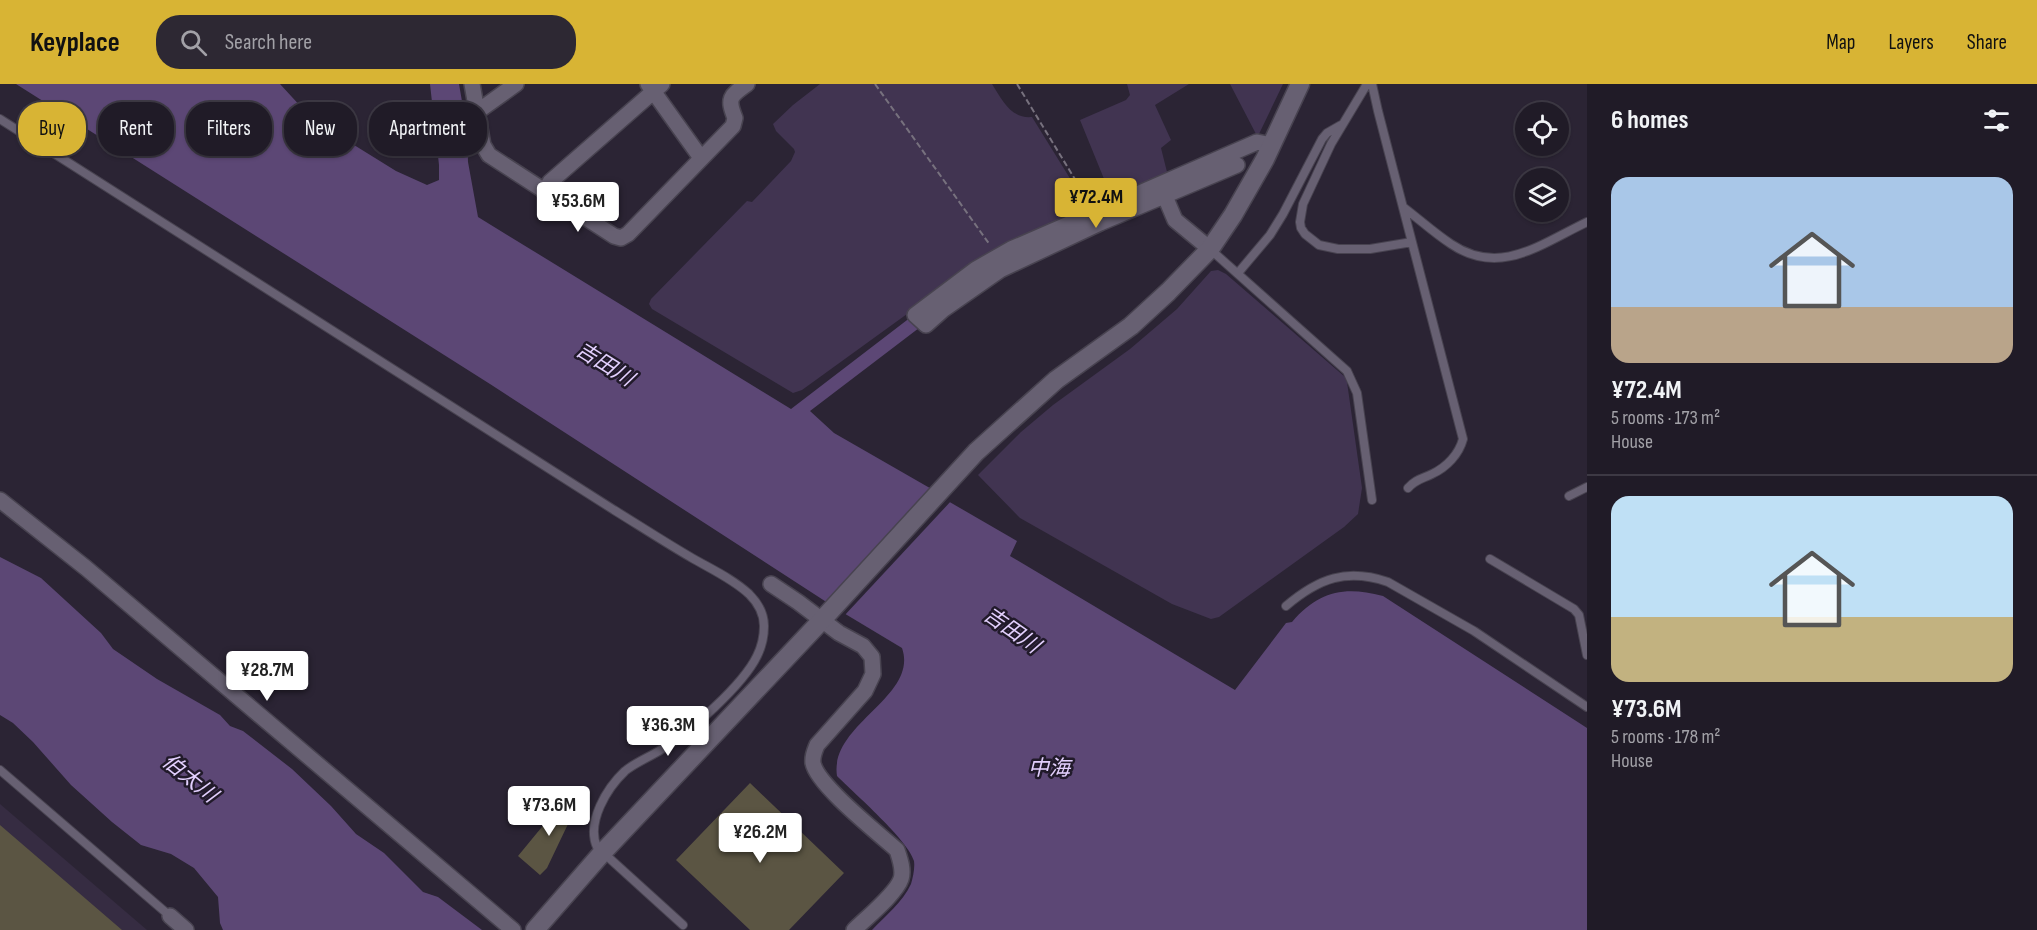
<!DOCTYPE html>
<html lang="en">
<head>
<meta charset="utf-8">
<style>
  :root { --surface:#201b27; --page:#2d2833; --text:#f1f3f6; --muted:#a2a1a7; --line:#3d3944; --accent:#d8b434 }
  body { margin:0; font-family:"Sofia Sans Condensed","Noto Sans JP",sans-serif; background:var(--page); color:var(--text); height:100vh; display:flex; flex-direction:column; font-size:22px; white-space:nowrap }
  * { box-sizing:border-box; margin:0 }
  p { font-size:20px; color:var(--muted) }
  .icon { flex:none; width:33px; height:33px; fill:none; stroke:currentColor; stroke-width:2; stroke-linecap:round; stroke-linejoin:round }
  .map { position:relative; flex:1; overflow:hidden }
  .details { display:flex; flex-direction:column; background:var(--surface); width:450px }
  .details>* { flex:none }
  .top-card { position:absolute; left:18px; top:18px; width:570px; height:54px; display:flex; gap:12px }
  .controls { position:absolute; left:1515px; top:18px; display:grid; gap:12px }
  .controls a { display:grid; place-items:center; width:54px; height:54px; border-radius:50%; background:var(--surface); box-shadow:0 2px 4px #0004,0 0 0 2px var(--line); font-size:30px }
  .price { position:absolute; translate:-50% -51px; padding:0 14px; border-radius:6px; background:#fff; color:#222; font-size:20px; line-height:39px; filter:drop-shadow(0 2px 3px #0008) }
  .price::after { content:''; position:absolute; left:50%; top:36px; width:18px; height:14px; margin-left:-9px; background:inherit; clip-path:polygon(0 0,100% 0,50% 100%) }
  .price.selected { background:var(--accent); color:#111 }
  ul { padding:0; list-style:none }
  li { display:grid; align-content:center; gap:12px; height:318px; padding:0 24px }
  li+li { border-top:2px solid var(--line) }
  li span { display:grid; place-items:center; height:186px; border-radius:18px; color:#555 }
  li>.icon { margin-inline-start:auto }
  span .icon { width:108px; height:108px; fill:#fffc; stroke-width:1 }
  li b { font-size:26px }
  h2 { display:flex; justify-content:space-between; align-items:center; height:72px; padding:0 24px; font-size:26px }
  .tag { padding:0 21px; border-radius:24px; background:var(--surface); box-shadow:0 2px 4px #0004,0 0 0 2px var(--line); font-size:21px; line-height:54px }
  .tag.selected { background:var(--accent); color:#111 }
  header { display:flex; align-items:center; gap:36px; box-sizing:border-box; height:84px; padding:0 30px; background:var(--accent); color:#111 }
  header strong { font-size:28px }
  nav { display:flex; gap:33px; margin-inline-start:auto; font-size:21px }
  .search { width:420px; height:54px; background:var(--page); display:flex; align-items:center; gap:15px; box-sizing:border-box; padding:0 21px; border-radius:24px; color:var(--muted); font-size:22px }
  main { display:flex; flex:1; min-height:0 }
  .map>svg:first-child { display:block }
  .built { fill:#362c42 }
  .green { fill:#413451 }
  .water { fill:#5c4775 }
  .pier { fill:#2b2434 }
  .building { fill:#5b5543 }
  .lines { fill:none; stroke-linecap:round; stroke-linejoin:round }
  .service-casing { stroke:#484350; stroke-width:10 }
  .minor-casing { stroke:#484350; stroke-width:18 }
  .tertiary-casing { stroke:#484350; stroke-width:21 }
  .path { stroke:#77717e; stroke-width:2; stroke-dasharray:6 3; stroke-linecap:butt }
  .service { stroke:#676072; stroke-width:8 }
  .minor { stroke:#676072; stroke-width:15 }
  .tertiary { stroke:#676072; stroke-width:18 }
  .labels { text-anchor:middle; stroke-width:5; stroke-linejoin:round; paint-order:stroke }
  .water-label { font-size:21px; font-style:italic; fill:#e3d0fe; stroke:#211a2a }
</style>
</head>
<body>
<header>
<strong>Keyplace</strong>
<div class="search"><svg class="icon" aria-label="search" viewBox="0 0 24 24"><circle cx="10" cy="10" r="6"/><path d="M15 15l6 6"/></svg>Search here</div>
<nav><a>Map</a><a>Layers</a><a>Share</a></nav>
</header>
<main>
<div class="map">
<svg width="1587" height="846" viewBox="0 0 1587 846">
  <rect width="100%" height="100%" fill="#2b2434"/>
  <path class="built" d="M0,720L147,846H0Z"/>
  <path class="green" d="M820,0H992C1002,16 1011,35 1032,33L1084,117L1080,125L1001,162L802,306L793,309L652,225L649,220L651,215L747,117L752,118L791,77L795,68L794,65L776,47L773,40L793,21Z
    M1127,0H1189L1155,21L1171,56L1161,64L1167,88L1166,90L1113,114L1111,112L1080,36L1126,16L1130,11Z
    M1230,0H1283L1259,50H1256Z
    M1218,186L1226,190L1345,293L1347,298L1362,404L1358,430L1344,443L1219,533L1211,535L1172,520L1020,434L978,391L1021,348L1053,321L1130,265L1177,225L1211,187Z"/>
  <path class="water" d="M16,0H280L303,25L325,43L396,87L427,101L439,96V81L430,0H459L467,46L468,78L478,133L791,325L911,233L919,244L810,327L834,349L935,407L831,521L490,300Z
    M941,413L1017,457L1010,472L1235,606L1286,539L1292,538C1319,507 1344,502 1383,512L1587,644V846H872C885,832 903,818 911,800C913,793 915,784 914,777C909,757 854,709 837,692C829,640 919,613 902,564L837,525Z
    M0,473L41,494L101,549L113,565L157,595L220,631L230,642L243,647L292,685L331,722L356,750L384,769L423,808L438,813L482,846H223L220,839L218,813L194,784L171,770L141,761L112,738L71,701L33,658L13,639L0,631Z"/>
  <path class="pier" d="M942,410L952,416L844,532L835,527Z"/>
  <path class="building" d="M750,699L844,789L789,846H750L676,776Z
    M569,710L579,717L547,784L540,791L518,772Z
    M0,741L122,846H0Z"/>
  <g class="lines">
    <g class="service-casing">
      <path id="service" d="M1367,0L1331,60L1303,120L1300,138L1301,144L1305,150L1319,161L1338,165H1370L1412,158
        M1372,0L1378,27L1463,355C1459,370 1447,383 1432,390C1422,395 1416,395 1408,404
        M0,35C206,164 410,295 614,426C640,442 666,459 692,474C711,485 733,495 749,510C758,519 764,529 764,542C764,552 762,562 757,572C743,601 690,648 662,665C650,673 636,678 625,687C607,704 586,738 597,763L683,841
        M1403,123C1419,135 1434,149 1451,160C1500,193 1541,160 1587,138
        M1211,166L1347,287L1357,309L1372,416
        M1238,189L1270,151L1283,130L1322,55L1327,49L1341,41
        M1569,412L1587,403
        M1490,475L1574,525L1579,531L1587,571
        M1286,522C1319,494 1347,484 1388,498L1474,547L1587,623
        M0,686L170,832"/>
    </g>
    <g class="minor-casing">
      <path id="minor" d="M472,0L483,61L489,71L614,152L621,154L628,150L733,42L735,34C727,14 730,12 747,0
        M648,0L701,74
        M477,28L516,0
        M544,108L550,98L662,0
        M1164,110L1175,136L1210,165
        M939,218L944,225L1000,186L1100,139L1237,81
        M944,225L926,241L915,231L976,185L1011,165L1257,58L1271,61
        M0,416L86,484L513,846
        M771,500L798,518L839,549L863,562L872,573L873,590L865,607L817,661C815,666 812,672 813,679C817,701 878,749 897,766C900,775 904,786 901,795C896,810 865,835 854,846
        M170,832L186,846"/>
    </g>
    <g class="tertiary-casing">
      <path id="tertiary" d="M535,846L603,768L822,536L976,368L1056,296L1131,242L1168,208L1210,165L1233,131L1265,75L1300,0"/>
    </g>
    <path class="path" d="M875,0L990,161
      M1017,0L1087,115"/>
    <use href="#service" class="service"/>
    <use href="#minor" class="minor"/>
    <use href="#tertiary" class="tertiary"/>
  </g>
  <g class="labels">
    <g class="water-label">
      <text transform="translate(605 280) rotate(32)" y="7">吉田川</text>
      <text transform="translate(1012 546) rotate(35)" y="7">吉田川</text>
      <text x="1049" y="691">中海</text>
      <text transform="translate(190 694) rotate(39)" y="7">伯太川</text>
    </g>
  </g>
</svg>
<div class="controls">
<a><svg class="icon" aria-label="locate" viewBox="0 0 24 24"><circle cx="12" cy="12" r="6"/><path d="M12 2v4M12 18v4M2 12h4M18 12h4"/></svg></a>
<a><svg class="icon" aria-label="layers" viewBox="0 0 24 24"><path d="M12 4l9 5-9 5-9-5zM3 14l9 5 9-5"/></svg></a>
</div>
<b class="price selected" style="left:1096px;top:145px">¥72.4M</b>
<b class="price" style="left:578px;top:149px">¥53.6M</b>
<b class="price" style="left:267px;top:618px">¥28.7M</b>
<b class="price" style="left:668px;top:673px">¥36.3M</b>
<b class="price" style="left:549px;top:753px">¥73.6M</b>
<b class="price" style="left:760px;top:780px">¥26.2M</b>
<div class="top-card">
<a class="tag selected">Buy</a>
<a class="tag">Rent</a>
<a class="tag">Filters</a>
<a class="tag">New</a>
<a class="tag">Apartment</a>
</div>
</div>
<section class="details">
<h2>6 homes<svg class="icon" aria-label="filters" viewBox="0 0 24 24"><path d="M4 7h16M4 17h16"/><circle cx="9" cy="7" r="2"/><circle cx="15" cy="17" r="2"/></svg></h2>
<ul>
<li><span style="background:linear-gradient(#a9c7e8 70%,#b9a48a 0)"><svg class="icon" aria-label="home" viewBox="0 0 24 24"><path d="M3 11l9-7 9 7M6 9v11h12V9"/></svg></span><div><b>¥72.4M</b><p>5 rooms · 173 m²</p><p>House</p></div></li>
<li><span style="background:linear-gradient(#bfe0f5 65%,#c2b280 0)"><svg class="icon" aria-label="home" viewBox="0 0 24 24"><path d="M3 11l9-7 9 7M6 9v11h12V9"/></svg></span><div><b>¥73.6M</b><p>5 rooms · 178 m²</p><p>House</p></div></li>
</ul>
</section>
</main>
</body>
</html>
